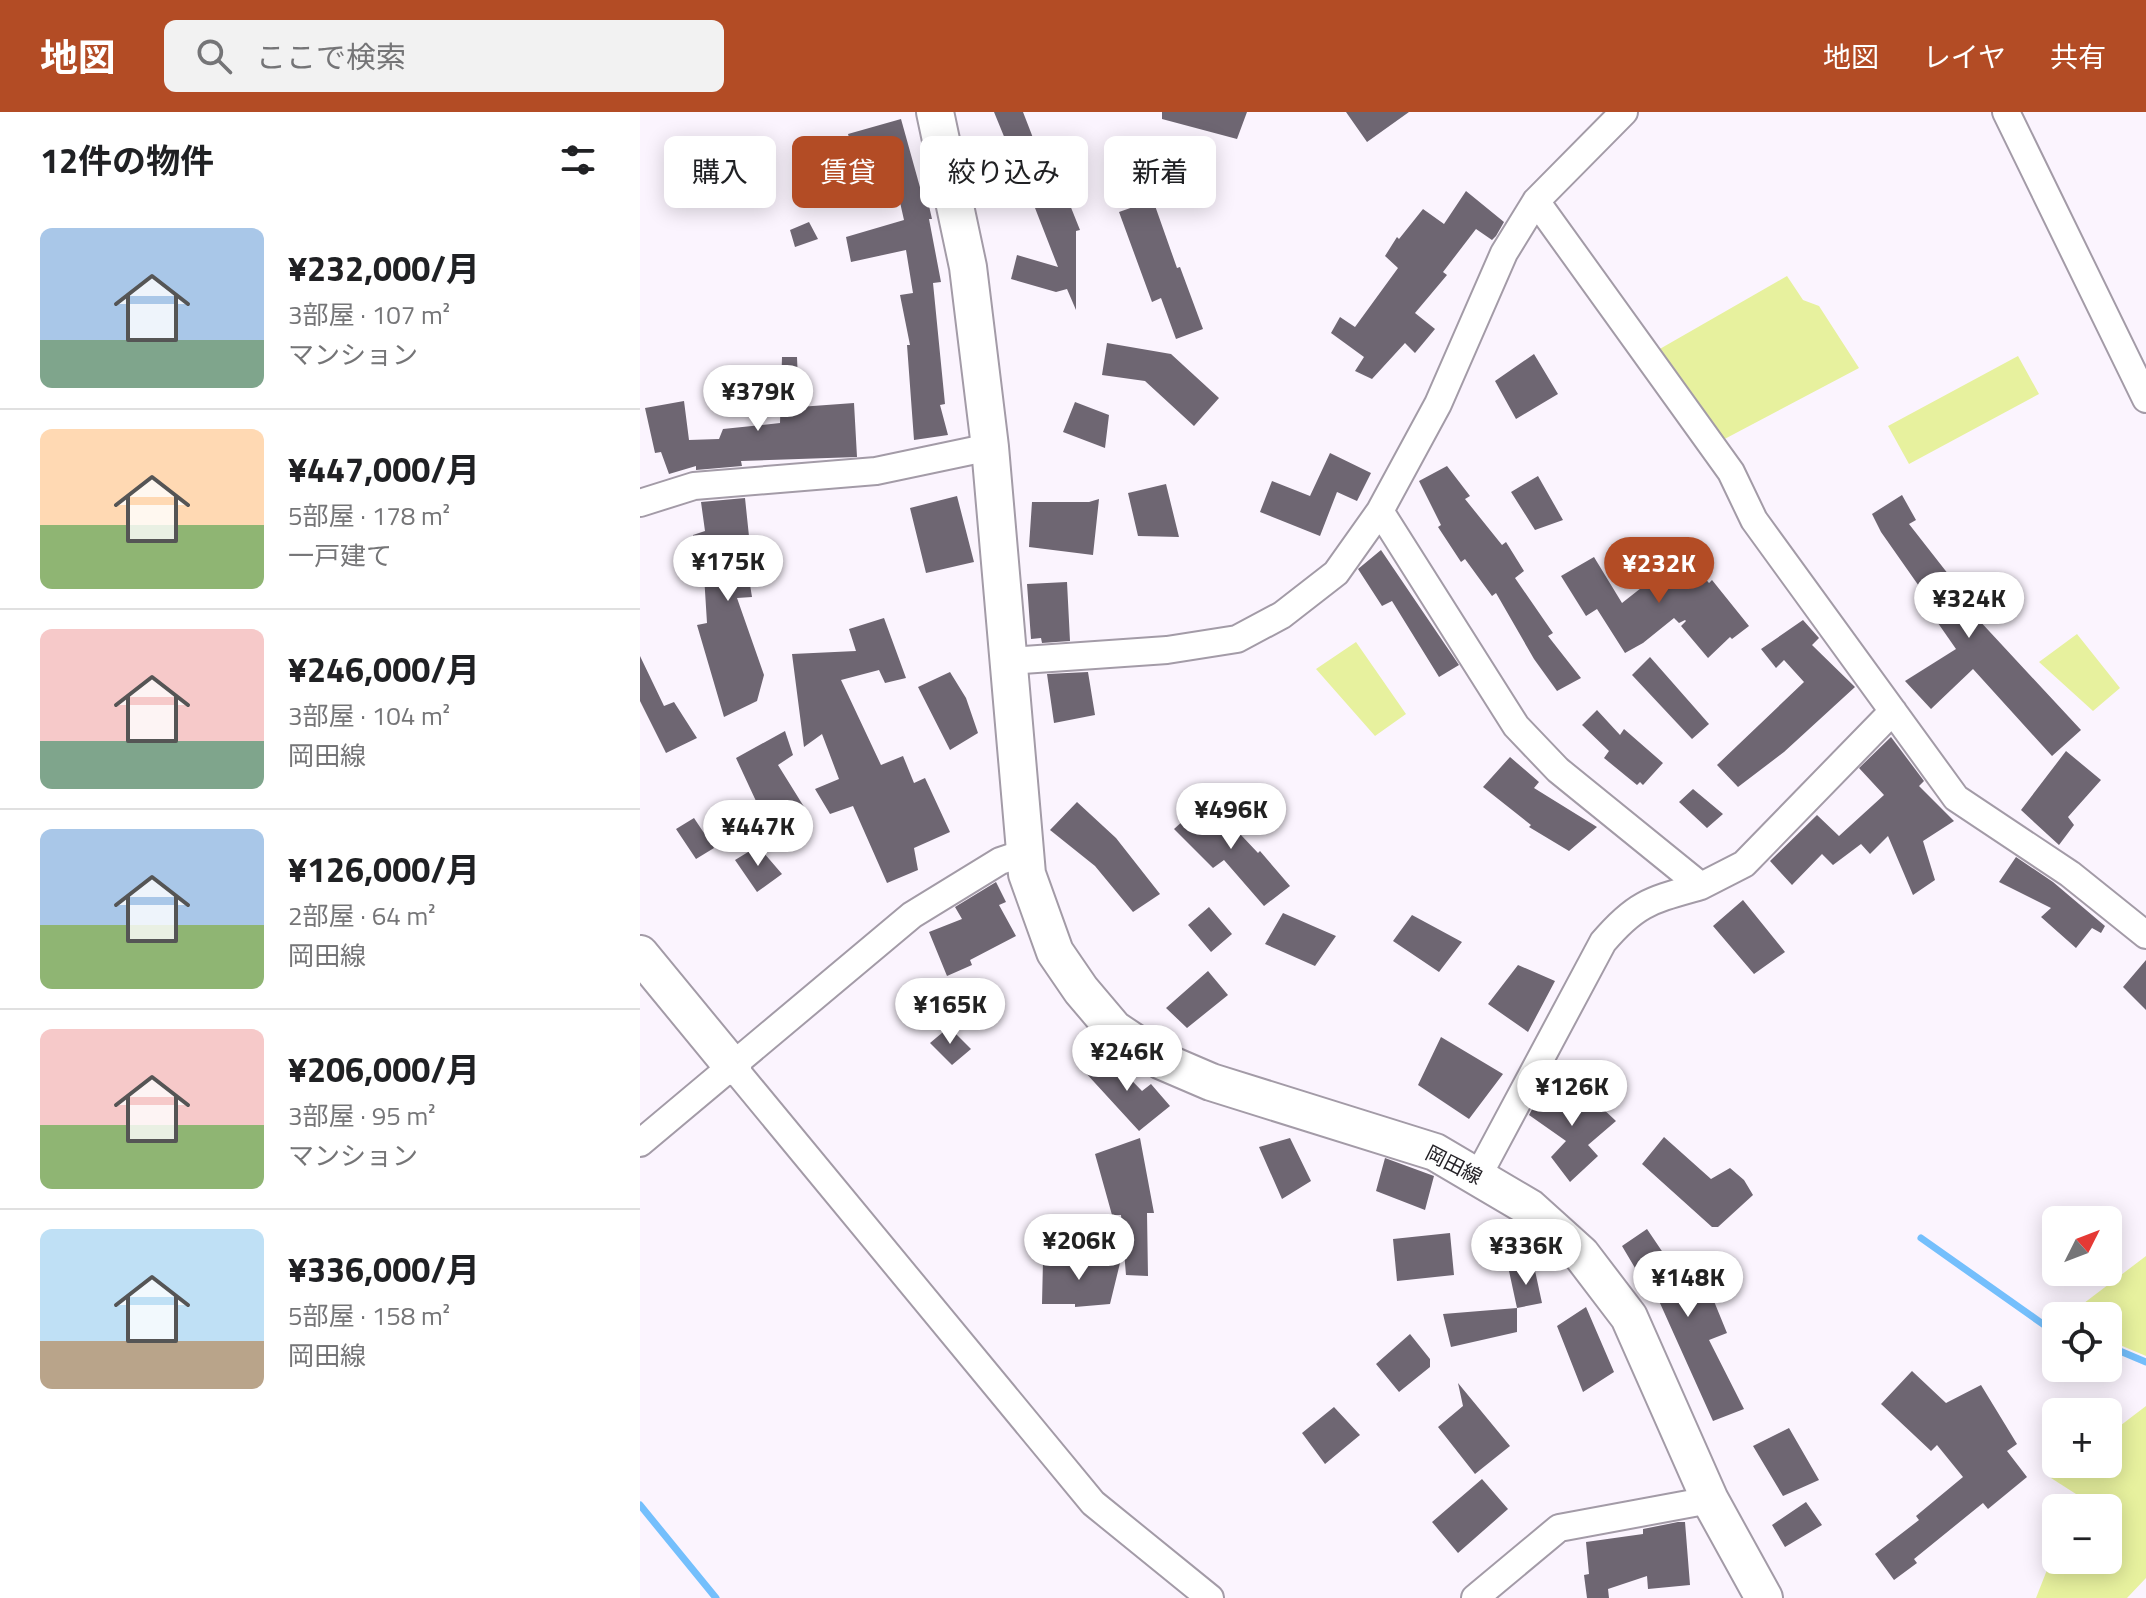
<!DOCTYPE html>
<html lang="ja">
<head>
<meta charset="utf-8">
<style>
  :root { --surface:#fff; --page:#f2f2f2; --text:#202124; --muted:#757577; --line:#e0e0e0; --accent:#b34c25 }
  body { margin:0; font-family:"Titillium Web","Noto Sans JP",sans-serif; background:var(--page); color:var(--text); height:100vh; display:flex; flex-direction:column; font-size:30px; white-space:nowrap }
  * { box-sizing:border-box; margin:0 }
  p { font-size:26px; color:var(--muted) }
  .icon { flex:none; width:44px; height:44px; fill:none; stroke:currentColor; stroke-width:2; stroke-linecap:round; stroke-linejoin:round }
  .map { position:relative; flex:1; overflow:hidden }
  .side { display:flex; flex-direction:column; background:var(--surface); width:640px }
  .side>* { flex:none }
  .banner { position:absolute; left:24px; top:24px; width:760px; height:72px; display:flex; gap:16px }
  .needle { width:52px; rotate:48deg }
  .buttons { position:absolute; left:1402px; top:1094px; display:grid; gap:16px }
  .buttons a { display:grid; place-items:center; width:80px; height:80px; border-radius:12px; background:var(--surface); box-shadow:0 4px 20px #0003; font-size:40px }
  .price { position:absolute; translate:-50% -68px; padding:0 18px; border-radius:28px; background:#fff; color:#222; font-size:26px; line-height:52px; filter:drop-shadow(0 2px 4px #0008) }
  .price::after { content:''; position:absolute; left:50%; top:48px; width:24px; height:18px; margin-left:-12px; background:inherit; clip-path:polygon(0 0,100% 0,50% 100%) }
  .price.selected { background:var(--accent); color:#fff }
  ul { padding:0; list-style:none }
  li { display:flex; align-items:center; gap:24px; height:200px; padding:0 40px }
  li+li { border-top:2px solid var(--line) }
  li span { display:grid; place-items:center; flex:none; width:224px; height:160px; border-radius:12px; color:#555 }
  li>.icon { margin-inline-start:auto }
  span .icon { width:96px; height:96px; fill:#fffc; stroke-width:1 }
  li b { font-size:34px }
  h2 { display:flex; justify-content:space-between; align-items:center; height:96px; padding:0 40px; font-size:34px }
  .tag { padding:0 28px; border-radius:12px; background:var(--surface); box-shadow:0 4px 20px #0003; font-size:28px; line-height:72px }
  .tag.selected { background:var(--accent); color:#fff }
  header { display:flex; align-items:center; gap:48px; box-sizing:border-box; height:112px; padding:0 40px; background:var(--accent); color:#fff }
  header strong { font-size:38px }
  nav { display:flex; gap:44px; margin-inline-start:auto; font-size:28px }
  .search { width:560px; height:72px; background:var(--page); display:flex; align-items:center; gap:20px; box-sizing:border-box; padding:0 28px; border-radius:12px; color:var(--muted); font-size:30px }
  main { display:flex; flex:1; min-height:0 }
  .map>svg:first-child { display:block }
  .green { fill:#e7f19e }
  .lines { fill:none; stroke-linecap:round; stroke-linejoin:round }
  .stream { stroke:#74bffc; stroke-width:7 }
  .building { fill:#6e6672 }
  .street-casing { stroke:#a39ba7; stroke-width:30 }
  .secondary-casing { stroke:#a39ba7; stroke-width:40 }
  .street { stroke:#fff; stroke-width:26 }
  .secondary { stroke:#fff; stroke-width:36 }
  .labels { text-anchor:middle; stroke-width:8; stroke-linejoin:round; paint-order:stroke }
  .street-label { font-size:20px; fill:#242126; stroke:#fff }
</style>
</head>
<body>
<header>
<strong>地図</strong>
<div class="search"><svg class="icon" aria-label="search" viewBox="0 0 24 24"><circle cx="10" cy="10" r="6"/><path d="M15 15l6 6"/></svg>ここで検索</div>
<nav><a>地図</a><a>レイヤ</a><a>共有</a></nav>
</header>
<main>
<section class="side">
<h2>12件の物件<svg class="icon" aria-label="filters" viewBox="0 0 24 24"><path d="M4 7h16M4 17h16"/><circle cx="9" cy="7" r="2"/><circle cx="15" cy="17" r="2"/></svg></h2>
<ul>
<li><span style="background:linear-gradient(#a9c7e8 70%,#7fa58c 0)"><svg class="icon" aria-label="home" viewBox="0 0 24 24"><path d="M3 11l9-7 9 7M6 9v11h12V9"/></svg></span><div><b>¥232,000/月</b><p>3部屋 · 107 m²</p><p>マンション</p></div></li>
<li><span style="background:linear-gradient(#ffd9b3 60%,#8fb573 0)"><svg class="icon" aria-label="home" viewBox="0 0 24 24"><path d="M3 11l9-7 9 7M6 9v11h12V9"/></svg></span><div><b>¥447,000/月</b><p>5部屋 · 178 m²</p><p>一戸建て</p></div></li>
<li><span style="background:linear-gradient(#f6c9c9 70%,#7fa58c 0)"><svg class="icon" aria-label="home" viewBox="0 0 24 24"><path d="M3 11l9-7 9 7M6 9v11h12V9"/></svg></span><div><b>¥246,000/月</b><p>3部屋 · 104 m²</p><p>岡田線</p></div></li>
<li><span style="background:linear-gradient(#a9c7e8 60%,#8fb573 0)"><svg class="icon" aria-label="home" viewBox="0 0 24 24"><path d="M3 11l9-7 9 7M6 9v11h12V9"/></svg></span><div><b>¥126,000/月</b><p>2部屋 · 64 m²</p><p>岡田線</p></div></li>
<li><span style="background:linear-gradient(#f6c9c9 60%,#8fb573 0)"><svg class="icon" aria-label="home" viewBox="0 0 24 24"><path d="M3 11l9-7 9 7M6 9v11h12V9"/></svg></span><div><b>¥206,000/月</b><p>3部屋 · 95 m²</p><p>マンション</p></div></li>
<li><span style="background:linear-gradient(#bfe0f5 70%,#b9a48a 0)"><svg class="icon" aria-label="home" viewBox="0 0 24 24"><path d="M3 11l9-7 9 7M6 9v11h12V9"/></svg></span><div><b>¥336,000/月</b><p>5部屋 · 158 m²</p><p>岡田線</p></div></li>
</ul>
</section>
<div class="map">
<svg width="1506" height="1486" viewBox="0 0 1506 1486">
  <rect width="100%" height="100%" fill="#fbf4fe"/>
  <path class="green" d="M1147,164L1163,188L1179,194L1219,256L1077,331L1011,242Z
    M1378,244L1399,282L1269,352L1248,314Z
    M1437,522L1480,576L1453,599L1399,550Z
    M716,530L766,602L735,624L676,557Z
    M1506,1144V1244L1468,1228V1204H1427Z
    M1506,1294V1466L1487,1486H1396L1416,1435V1448H1468V1396H1431L1436,1382L1411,1366L1429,1352H1468V1323Z"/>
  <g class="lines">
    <path class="stream" d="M1281,1126L1407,1215L1416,1218
      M1468,1234L1506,1250
      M0,1393L76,1486"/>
  </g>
  <path class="building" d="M354,0H383L407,62L416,58L440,118L436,119V198L427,177L416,180L371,167L377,143L418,155L381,60L343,77L335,59L372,44Z
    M522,0H607L597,27L522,7Z
    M706,0H769L727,30Z
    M261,7L283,86L287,85L292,107H289L301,170L293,171L305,292L300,293L308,323L274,328L267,233H270L260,183L273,181L266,138L211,150L206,125L264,108L252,55L220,64L208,22Z
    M826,79L864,110L856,124L852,128L836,117L803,160L807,163L775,201L795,217L775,241L765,231L732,267L715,259L724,245L691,221L700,205L715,215L758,156L745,144L757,125L759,127L783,97L804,112Z
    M513,88L537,156L540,155L563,217L536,227L521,186L512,190L479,100Z
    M169,110L178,127L155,135L150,118Z
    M467,231L531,242L579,286L554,314L505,269L462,263Z
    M894,242L918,282L876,307L855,269Z
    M142,245H157L159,295L214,291L217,345L101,349L102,354L56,358V354L29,362L21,340L15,341L5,296L44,289L49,328L79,327L83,317L140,311Z
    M435,290L469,303L465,336L423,320Z
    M690,341L731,361L717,389L697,380L680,424L620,400L632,369L670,384Z
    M807,354L830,384L825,387L862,433L866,430L884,459L875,466L913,521L908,524L941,566L917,579L894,547L856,481L852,484L825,447L821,450L798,415L801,413L779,369Z
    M898,364L923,408L895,418L871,380Z
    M526,372L539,425L498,424L488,381Z
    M1262,383L1276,408L1269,412L1341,504L1337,506L1441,618L1412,644L1333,557L1291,597L1265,569L1316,537L1284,491L1288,487L1241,420L1232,402Z
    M317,384L334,450L286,461L270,396Z
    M105,386L112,453L107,454L112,485L97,486L124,563L117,589L84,605L57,513L67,511L64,463L60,464L53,423L65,419L61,390Z
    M459,387L453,443L389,435L392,390H449Z
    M1039,437L1069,471L1072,468L1109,514L1092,527L1090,525L1068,546L1041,514L1046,509L1045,508L1039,511L1034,506L1003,531L985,541L957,497L946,504L921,464L954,445L982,491L1029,454L1024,449Z
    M741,438L819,553L799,565L752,489L742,494L718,457Z
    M427,470L430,529L402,531L401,526L391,527L387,472Z
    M244,506L266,566L245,571L239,558L201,568L241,653L263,644L274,671L285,666L310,720L274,736L278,758L247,771L213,694L190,702L175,677L199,667L182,622L164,635L152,542L216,539L209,517Z
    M1163,508L1179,526L1172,533L1215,575L1144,640L1098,675L1077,653L1164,570L1144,548L1136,556L1121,537Z
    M0,544L24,594L34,590L57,626L26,641L0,589Z
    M1010,545L1069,612L1052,627L992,563Z
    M310,560L326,586L338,621L310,638L278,575Z
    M448,560L455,603L414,611L407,562Z
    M957,598L980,623L984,617L1023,651L1003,673L1000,670L997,673L964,646L969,639L942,613Z
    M145,619L153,643L138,653L166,698L146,709L139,697L122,702L96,646Z
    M1251,625L1284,669L1279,674L1314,709L1283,729L1295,768L1273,783L1248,724L1230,742L1221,732L1193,753L1182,742L1152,773L1130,749L1177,703L1199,724L1244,683L1219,656Z
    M1426,639L1461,668L1428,705L1434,713L1419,733L1381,698Z
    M870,645L899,670L894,676L957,715L929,739L889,715L891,713L843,675Z
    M1053,677L1083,702L1067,716L1039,690Z
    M567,687L618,741L620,739L650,774L624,794L584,748L573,756L534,717Z
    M437,690L476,726L520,782L493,800L455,754L410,718Z
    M54,706L74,736L56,747L36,717Z
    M118,734L142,762L117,780L95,748Z
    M1376,745L1413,770L1465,814L1461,821L1452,816L1436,836L1401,805L1411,796L1359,770Z
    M356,770L366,790L359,793L376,824L330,848L332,853L307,864L289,820L322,807L315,795Z
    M1103,788L1145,840L1114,862L1073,814Z
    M569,795L592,822L571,840L548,813Z
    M643,801L696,824L675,854L625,832Z
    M772,803L822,830L799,860L753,829Z
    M1506,848V898L1483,875Z
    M878,853L915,869L888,920L848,892Z
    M568,859L588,883L547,916L526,896Z
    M309,915L331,937L312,953L290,931Z
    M801,925L863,962L829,1007L778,973Z
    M465,941L502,979L511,972L530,994L499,1019L444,959Z
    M905,973L925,992L943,978L976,1009L948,1033L958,1044L930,1070L911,1045L926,1029L889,1003Z
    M1024,1025L1071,1067L1090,1056L1104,1068L1113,1083L1078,1115H1072L1002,1052Z
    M500,1026L514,1101H507L508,1164L486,1163L481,1103H472L455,1042Z
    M650,1026L671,1069L642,1087L619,1035Z
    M745,1046L794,1064L785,1098L736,1079Z
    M1007,1117L1034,1157L1053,1144L1060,1155L1087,1221L1069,1228L1104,1297L1073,1309L1015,1180L1011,1183L982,1134Z
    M810,1121L814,1163L757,1169L753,1127Z
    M434,1146L480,1151L470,1192L435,1195V1192H402L403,1149L434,1151Z
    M894,1154L902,1191L877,1196L869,1159Z
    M946,1195L974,1260L943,1280L917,1214Z
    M877,1196V1220L811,1235L803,1202Z
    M770,1222L790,1247V1255L759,1280L736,1252Z
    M1272,1259L1306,1291L1341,1273L1377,1332L1367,1339L1387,1365L1348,1397L1343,1391L1274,1447L1277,1451L1254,1468L1235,1442L1279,1408L1276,1404L1323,1365L1297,1333L1291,1339L1241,1292Z
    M818,1271L870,1334L835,1362L798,1315L823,1294Z
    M694,1295L720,1323L685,1352L662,1321Z
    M1149,1316L1179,1368L1143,1384L1113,1334Z
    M842,1367L868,1397L818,1441L792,1410Z
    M1166,1390L1182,1413L1145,1435L1132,1413Z
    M1038,1410H1045L1050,1473L1008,1477L1007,1464L968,1477L969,1486H947L944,1463L949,1462L946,1430L1003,1422V1417Z"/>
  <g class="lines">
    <g class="street-casing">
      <path id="street" d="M1366,0L1506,287
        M896,89L1091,360L1114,408L1316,686L1430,762L1506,823
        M0,391L54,374L236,359L350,335
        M740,399L876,614L918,658L1061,774L1104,752L1253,599
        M369,549L527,538L597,527L642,503L696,461L740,399L798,292L864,141L896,89L984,0
        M93,955L453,1391L570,1486
        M0,1031L272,803L360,749L384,741
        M838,1064L963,830C997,790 1012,788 1061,774
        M835,1486L919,1416L1070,1388"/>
    </g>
    <g class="secondary-casing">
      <path id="secondary" d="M295,0L328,155L350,335L387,762L415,840L441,878L474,917L522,949L571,970L795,1040L890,1096L941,1142L989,1205L1070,1388L1124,1486
        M0,842L93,955"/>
    </g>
    <use href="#street" class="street"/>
    <use href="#secondary" class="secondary"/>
  </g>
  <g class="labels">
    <g class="street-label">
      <text transform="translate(814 1053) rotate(27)" y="7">岡田線</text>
    </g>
  </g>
</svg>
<div class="buttons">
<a><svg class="needle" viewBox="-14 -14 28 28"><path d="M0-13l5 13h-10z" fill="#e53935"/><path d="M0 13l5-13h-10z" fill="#757577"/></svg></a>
<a><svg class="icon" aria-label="locate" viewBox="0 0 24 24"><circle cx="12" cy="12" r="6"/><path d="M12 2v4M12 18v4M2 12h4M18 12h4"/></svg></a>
<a>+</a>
<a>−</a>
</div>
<b class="price" style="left:118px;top:321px">¥379K</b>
<b class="price" style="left:88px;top:491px">¥175K</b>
<b class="price selected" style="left:1019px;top:493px">¥232K</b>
<b class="price" style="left:1329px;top:528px">¥324K</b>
<b class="price" style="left:591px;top:739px">¥496K</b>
<b class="price" style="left:118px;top:756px">¥447K</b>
<b class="price" style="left:310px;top:934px">¥165K</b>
<b class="price" style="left:487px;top:981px">¥246K</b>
<b class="price" style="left:932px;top:1016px">¥126K</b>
<b class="price" style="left:439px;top:1170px">¥206K</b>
<b class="price" style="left:886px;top:1175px">¥336K</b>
<b class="price" style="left:1048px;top:1207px">¥148K</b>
<div class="banner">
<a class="tag">購入</a>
<a class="tag selected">賃貸</a>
<a class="tag">絞り込み</a>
<a class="tag">新着</a>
</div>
</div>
</main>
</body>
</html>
